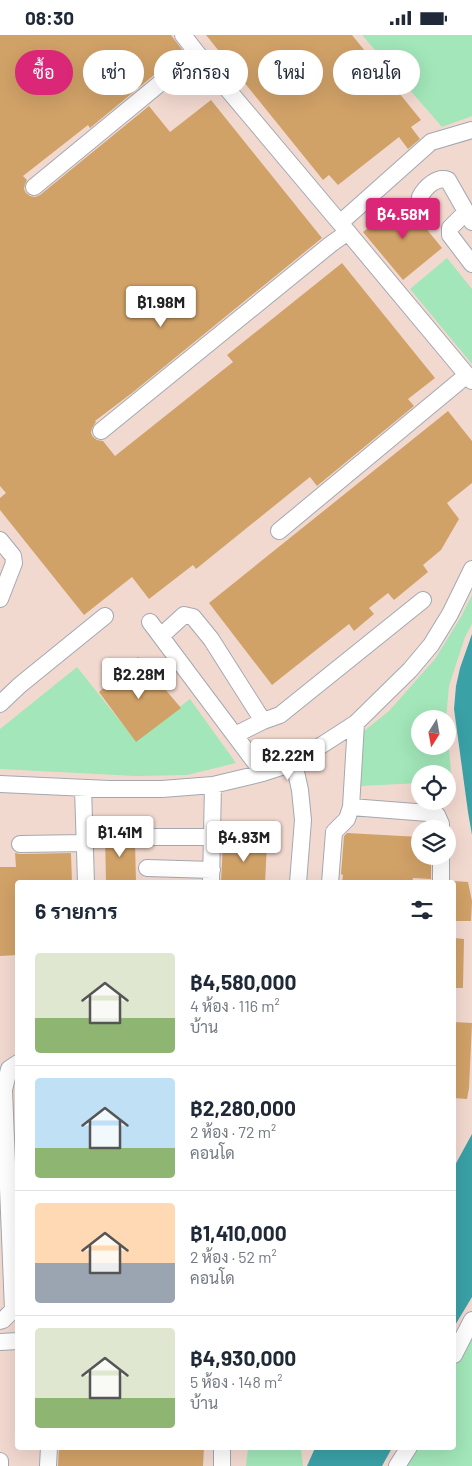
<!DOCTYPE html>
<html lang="th">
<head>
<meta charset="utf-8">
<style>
  :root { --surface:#fff; --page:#f2f2f3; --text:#1f2937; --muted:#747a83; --line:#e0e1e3; --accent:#db2777 }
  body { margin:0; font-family:Barlow,Sarabun,sans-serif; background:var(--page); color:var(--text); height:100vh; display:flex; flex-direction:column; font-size:19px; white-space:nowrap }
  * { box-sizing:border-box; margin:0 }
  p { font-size:16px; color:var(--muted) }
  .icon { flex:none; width:28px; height:28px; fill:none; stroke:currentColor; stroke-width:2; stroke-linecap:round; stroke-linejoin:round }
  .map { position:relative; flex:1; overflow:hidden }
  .panel { position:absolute; left:15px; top:845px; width:441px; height:570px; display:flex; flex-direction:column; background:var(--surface); border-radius:5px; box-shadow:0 5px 20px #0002 }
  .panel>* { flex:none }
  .guide { position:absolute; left:15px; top:15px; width:442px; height:45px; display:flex; gap:10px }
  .needle { width:32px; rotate:191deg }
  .buttons { position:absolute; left:411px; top:675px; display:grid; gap:10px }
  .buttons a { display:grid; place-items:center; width:45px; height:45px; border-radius:50%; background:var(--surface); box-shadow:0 5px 20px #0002; font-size:25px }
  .price { position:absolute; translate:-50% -42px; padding:0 11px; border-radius:5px; background:#fff; color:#222; font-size:16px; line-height:32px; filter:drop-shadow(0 1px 2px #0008) }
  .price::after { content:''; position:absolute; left:50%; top:30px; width:15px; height:11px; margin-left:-8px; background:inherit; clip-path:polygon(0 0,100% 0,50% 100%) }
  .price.current { background:var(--accent); color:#fff }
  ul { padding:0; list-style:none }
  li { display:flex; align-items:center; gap:15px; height:125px; padding:0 20px }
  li+li { border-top:1px solid var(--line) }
  li span { display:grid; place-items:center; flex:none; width:140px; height:100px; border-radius:5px; color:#555 }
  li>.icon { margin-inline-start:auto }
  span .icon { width:60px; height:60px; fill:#fffc; stroke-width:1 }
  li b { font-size:21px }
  h2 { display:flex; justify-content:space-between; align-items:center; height:60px; padding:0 20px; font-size:21px }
  .tag { padding:0 18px; border-radius:22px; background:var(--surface); box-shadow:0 5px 20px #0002; font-size:18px; line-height:45px }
  .tag.current { background:var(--accent); color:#fff }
  .status { display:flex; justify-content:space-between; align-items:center; height:35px; padding:0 25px; background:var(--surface); direction:ltr }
  .status svg { height:14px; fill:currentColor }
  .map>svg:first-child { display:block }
  .industrial { fill:#f2d9d0; fill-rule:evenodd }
  .green { fill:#a2e6b9 }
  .water { fill:#3aa1a7 }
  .building { fill:#d1a268 }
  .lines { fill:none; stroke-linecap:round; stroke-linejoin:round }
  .minor-casing { stroke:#a3a8b0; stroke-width:18 }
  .minor { stroke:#fff; stroke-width:16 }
</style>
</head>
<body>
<div class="status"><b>08:30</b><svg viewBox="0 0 49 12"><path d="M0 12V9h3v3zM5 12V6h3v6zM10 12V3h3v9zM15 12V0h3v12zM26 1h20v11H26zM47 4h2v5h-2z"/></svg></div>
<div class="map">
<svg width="472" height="1431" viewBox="0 0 472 1431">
  <rect width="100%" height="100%" fill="#e4e9f1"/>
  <path class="industrial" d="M0,0H472V1431H0ZM420,684H448V711H420ZM420,739H448V766H420ZM420,794H448V821H420ZM18,848H454V1412H18Z"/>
  <path class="green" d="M362,0H472V81L442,92Z
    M447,223L472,254V329L410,254Z
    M472,560V589L465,602L449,651L446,684H420V711H448V704L452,747H448V739H420V748L360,751L364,696L389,676L435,624L461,582Z
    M77,632L136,706L190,664L236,728L187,740L135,741L0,734V694Z
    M472,1284V1431H396L410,1413L454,1412V1320Z
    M248,1413H302L301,1415L303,1431H246Z"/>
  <path class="water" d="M472,599V800L468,777L454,674L456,651L460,633Z
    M472,1099V1262L454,1292V1132Z
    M315,1413V1412L392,1413L382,1431H307Z"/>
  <path class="building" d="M0,0H171L183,16L90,93L88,90L23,141L27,145L25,149L24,154L26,158L30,161L35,162L40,160L149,71L170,97L211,65L322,203L132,358L95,386L96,387L92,393L91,398L93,402L97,405L103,406L115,421L233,327L227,320L342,228L435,343L408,364L414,371L317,451L310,442L196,534L193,530L149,564L132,542L84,580L0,475V463L6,458L0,451Z
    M206,0H352L421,85L411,92L420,104L408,114L399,102L338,150L329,140L323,145Z
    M403,165L442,213L403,245L363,197Z
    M448,376L472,406V448L447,468L459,484L441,515L423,530L428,537L394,565L388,558L369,573L374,579L354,596L349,589L272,650L209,568Z
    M138,622L181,673L136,707L99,657Z
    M105,797H135L134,802L135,807L136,848H106Z
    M347,798L420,802V821H431V844L413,843L412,848H342L343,840L341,839L344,801Z
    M223,806L267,810L265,848H221Z
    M15,818L20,819L71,818L72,848H18V920L0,921V832H16Z
    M454,846L468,847L472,866L471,886H454Z
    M454,903L464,904L463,953H454Z
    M454,987L472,988L469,1053L467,1064L454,1063Z
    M59,1412H204L203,1431H58Z"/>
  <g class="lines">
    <g class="minor-casing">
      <path id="minor" d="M183,0L197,18L340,188L431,107L472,95
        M34,152L197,18
        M424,169L420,162C425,152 437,141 448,145L472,187
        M466,177L450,193V200L472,229
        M341,189L472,346
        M101,396L331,209L348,197
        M279,496L467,340
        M0,505L13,521L14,528L0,564
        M150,587L263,738
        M161,601L184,580L193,582L211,604L263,686
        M0,669L20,650L105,581
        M356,688L351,772L428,778L437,780L441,789V794
        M235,700L263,686L280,680L423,565
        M294,728L300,755L303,785L298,848
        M0,749L109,754H162L213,750L263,738L294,728L356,688L410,635L431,610L450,579L472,534
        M83,753L86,848
        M212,795L272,800
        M144,802H212
        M20,809L85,808
        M441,821V848
        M147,833L212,835
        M211,848L213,750
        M330,848L334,797L347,784L351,772
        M0,1286L3,1285L13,1275L4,1055L9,1034L18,1028
        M0,1307L18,1306
        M454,1320L472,1285
        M0,1426V1431
        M48,1431L49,1412
        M222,1431V1412
        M397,1431L409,1412"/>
    </g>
    <use href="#minor" class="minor"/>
  </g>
</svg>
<div class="buttons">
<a><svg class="needle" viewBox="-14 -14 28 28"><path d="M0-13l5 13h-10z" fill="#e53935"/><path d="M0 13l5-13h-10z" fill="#747a83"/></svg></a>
<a><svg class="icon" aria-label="locate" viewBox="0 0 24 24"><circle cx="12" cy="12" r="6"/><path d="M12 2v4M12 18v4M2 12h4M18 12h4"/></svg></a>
<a><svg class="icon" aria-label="layers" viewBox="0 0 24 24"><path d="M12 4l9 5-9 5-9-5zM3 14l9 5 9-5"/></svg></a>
</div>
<b class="price current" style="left:403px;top:205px">฿4.58M</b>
<b class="price" style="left:161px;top:293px">฿1.98M</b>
<b class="price" style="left:139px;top:665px">฿2.28M</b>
<b class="price" style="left:288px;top:746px">฿2.22M</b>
<b class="price" style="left:120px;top:823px">฿1.41M</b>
<b class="price" style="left:244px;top:828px">฿4.93M</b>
<div class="guide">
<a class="tag current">ซื้อ</a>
<a class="tag">เช่า</a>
<a class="tag">ตัวกรอง</a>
<a class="tag">ใหม่</a>
<a class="tag">คอนโด</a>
</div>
<section class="panel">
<h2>6 รายการ<svg class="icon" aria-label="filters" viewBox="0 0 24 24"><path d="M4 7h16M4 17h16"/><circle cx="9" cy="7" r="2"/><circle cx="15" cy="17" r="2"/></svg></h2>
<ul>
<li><span style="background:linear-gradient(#dfe7d0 65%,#8fb573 0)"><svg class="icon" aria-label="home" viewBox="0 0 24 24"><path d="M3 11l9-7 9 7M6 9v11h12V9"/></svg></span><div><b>฿4,580,000</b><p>4 ห้อง · 116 m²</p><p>บ้าน</p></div></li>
<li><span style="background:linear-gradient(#bfe0f5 70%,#8fb573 0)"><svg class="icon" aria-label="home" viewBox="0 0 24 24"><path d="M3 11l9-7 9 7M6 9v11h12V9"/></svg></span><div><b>฿2,280,000</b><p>2 ห้อง · 72 m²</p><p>คอนโด</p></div></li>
<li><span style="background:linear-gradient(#ffd9b3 60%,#9aa5b1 0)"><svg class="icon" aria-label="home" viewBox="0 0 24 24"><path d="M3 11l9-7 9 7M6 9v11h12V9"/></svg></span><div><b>฿1,410,000</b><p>2 ห้อง · 52 m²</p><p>คอนโด</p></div></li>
<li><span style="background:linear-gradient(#dfe7d0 70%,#8fb573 0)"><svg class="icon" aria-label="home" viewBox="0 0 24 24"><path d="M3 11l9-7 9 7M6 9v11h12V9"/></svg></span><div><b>฿4,930,000</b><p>5 ห้อง · 148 m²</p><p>บ้าน</p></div></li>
</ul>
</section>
</div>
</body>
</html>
